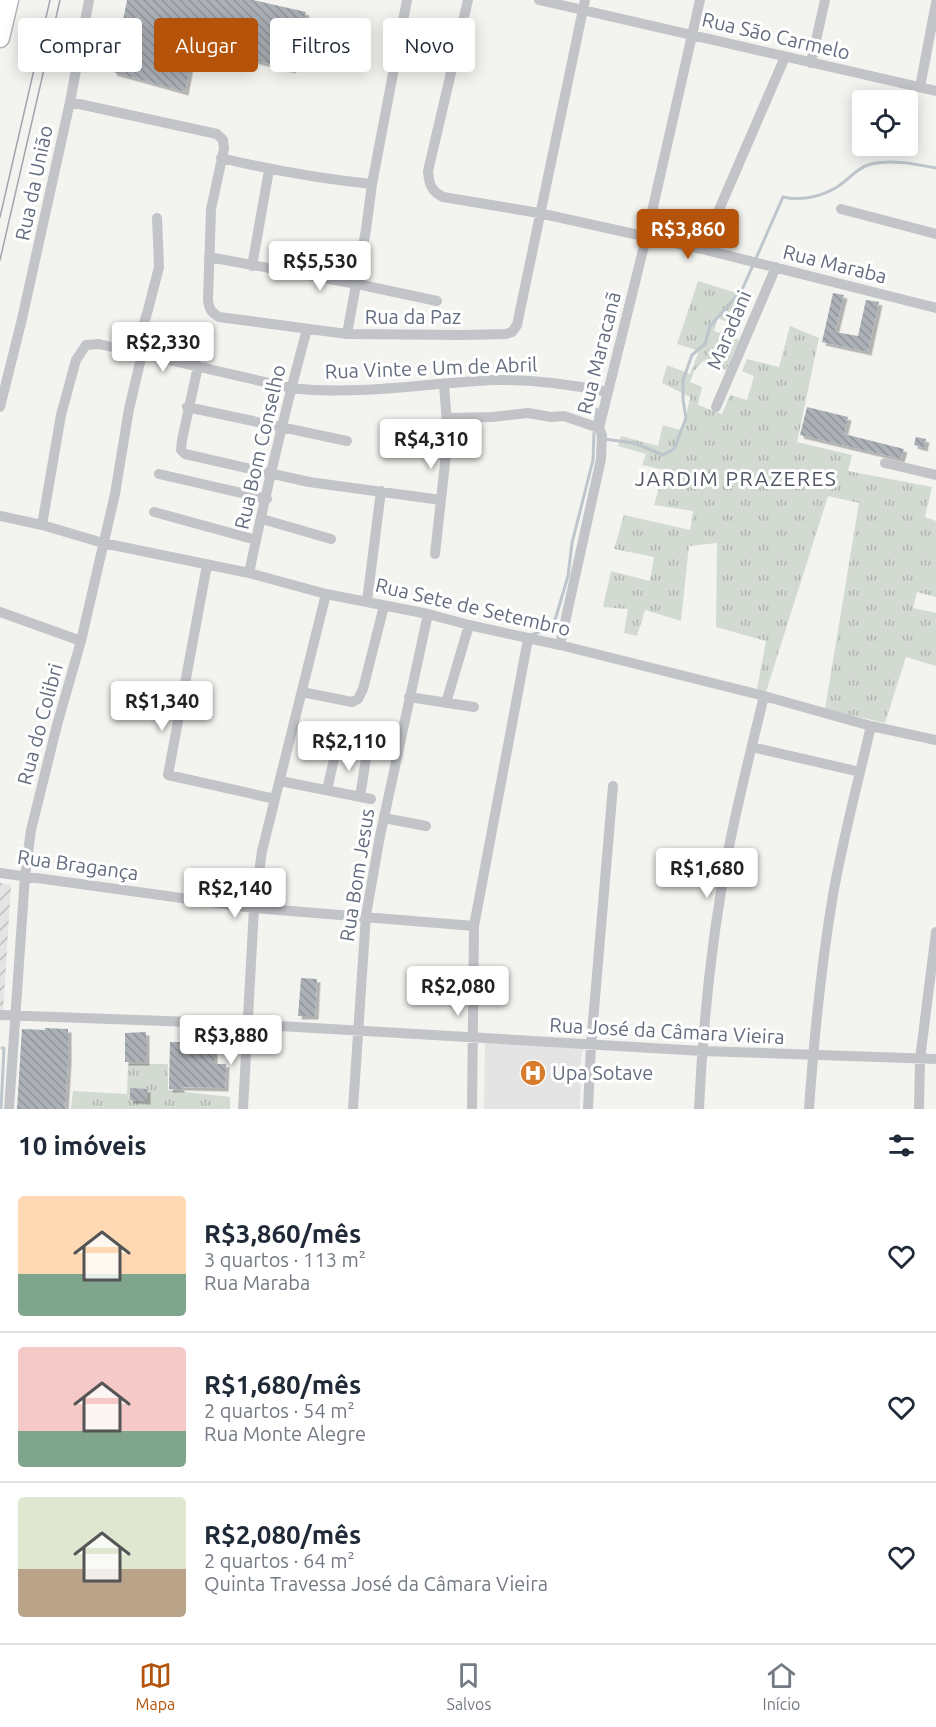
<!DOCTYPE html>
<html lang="pt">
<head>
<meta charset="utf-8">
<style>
  :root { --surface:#fff; --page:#f2f2f3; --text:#1f2937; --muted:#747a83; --line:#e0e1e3; --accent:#b45309 }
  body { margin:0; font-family:Ubuntu,sans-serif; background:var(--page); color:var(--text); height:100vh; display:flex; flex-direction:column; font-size:22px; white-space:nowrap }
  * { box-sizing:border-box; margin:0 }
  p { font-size:20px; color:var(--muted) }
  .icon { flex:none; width:33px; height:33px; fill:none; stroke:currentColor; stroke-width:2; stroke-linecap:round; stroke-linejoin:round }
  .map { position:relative; height:1109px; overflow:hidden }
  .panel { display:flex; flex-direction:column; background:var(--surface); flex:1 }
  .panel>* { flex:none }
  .top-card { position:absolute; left:18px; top:18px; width:600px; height:54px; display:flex; gap:12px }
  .fabs { position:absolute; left:852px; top:90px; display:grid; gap:12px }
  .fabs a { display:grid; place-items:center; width:66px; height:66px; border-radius:6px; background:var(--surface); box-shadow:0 3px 15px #0003; font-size:30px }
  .price { position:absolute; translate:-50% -51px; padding:0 14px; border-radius:6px; background:#fff; color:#222; font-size:20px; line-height:39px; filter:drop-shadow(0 2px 3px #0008) }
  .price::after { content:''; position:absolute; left:50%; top:36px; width:18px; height:14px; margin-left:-9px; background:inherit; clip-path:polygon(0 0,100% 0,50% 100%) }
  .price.active { background:var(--accent); color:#fff }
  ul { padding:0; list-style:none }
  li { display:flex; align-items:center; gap:18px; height:150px; padding:0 18px }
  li+li { border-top:2px solid var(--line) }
  li span { display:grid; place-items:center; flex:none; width:168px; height:120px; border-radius:6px; color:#555 }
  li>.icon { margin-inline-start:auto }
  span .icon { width:72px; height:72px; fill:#fffc; stroke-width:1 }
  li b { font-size:26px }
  h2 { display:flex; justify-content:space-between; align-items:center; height:72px; padding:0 18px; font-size:26px }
  .pill { padding:0 21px; border-radius:6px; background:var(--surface); box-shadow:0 3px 15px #0003; font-size:21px; line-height:54px }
  .pill.active { background:var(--accent); color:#fff }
  .dock { display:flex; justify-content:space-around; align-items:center; height:84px; border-top:2px solid var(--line); background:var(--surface); font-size:16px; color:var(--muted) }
  .dock a { display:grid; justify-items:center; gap:3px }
  .dock .active { color:var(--accent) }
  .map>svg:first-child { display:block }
  .built { fill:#e3e4e3 }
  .industrial { fill:url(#industrial-furrows) }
  .grass { fill:url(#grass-tufts) }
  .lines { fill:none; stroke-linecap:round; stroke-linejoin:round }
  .stream { stroke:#bec5cc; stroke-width:3 }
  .building { fill:url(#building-back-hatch); filter:url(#shadow) }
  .primary-casing { stroke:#b2b5b9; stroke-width:21 }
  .street { stroke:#c2c4c8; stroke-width:10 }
  .primary { stroke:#fff; stroke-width:18 }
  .tram { stroke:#a2a5ac; stroke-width:1.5 }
  .labels { text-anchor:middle; stroke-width:6; stroke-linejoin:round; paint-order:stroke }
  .street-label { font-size:20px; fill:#646d7f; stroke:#fff }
  .poi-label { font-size:20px; fill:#646d7f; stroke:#fff; text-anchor:start }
  .neighbourhood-label { font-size:21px; letter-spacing:1.5px; fill:#525865; stroke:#fff }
</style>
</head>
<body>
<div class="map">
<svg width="936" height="1109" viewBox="0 0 936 1109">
  <defs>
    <pattern id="industrial-furrows" width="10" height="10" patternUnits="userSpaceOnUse" patternTransform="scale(1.5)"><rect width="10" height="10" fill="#e3e4e3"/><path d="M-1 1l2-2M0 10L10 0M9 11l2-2" fill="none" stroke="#bcbdbd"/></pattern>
    <pattern id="grass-tufts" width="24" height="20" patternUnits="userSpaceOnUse" patternTransform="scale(1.5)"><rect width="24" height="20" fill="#d3dad1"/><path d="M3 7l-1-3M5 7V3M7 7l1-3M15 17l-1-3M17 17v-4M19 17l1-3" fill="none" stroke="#afb5af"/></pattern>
    <pattern id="building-back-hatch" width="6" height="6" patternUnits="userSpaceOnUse" patternTransform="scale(1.5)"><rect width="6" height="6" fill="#acb1b7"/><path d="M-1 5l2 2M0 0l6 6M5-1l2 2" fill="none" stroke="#90949a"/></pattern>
    <filter id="shadow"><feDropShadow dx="3.5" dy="3.5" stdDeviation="0" flood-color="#0004"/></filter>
  </defs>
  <rect width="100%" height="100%" fill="#f3f4f0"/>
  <path class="built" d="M485,1043L584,1047L581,1059L580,1109H484Z"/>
  <path class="industrial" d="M0,883L11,885L3,1011H0Z"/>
  <path class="grass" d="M698,281L740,294L730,323L718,318L714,331L739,340L726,370L703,361L694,371L690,382L702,387L698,405L722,414L730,395L747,400L754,376L742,371L747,359L779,367L790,326L819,338L797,442L852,455L848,471L932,487L925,517L936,521V597L917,592L913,608L936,613V666L906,657L885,723L825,709L859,503L828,496L766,692L757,689L766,641L716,627L717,543L689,546L681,621L645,610L637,636L624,633L628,609L603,607L611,571L650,581L654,557L614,549L624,515L690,530L693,511L654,505L664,470L642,465L646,454L618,446L621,436L658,446L663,425L683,431L690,397L662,383L667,365L690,374L699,351L677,344Z
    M128,1064H168V1090L230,1097V1109H71L73,1091L127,1094Z"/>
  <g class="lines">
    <path class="stream" d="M595,423L597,409
      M604,439L634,443L663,455L674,449L686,418L683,400V380L692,355L705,344L710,326L742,290L783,197C800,201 821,197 837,187C848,180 858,167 871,164C891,159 916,164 936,168
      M531,635L545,630L555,620L568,576L572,543L593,460L594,433
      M1,1109L4,1048H2"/>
  </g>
  <path class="building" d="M127,0H253L306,12L292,70L194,45L185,92L113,72Z
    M833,293L844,295L835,332L858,336L866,300L879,302L868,352L822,342Z
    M807,407L848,417L844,434L904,449L901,459L800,435Z
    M916,437L926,439L924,448L914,445Z
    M301,978L317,979L315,1016H298Z
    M45,1028L68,1029V1060L65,1109H17L22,1029L45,1030Z
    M146,1032V1062H125V1033Z
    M199,1037H207V1050H214V1064H226L225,1088L181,1087V1089H169L170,1042H182V1047L199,1048Z
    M130,1088L147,1089V1101L130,1100Z"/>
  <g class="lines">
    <g class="primary-casing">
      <path id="primary" d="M0,38L9,0"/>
    </g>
    <path class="street" d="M468,0L428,171C429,184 431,191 443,197L539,213L702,249L936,308
      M539,0L936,91
      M811,63L825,0
      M920,87L936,3
      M70,102L217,134L223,140L224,149L211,209L208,300C209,309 211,312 219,317L347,334L463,335L506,334L512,332L517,325L585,0
      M221,158C271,170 321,179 372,184
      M841,209L936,234
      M702,249L785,57
      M209,257L357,284L437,301
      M252,266L269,170
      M347,334L366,230L372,184L407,0
      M135,352L148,310L159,267L157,218
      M198,366L182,440L181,450L185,454L309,482L441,500
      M0,407L22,319L70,102L89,0
      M187,407L347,441
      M716,407L776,267
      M448,418L493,417L528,413L551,417L564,416L599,428
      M885,463L936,475
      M159,474L267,499
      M154,512L256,540
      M0,516L42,525L103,543L249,573L326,594L428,614L469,625L560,645L764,696L871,726L936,740
      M262,519L331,539
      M42,525L61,415L76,360L86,345L99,344L291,388C359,396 426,383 494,380C533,379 570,384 608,392
      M435,554L448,436L444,385
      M207,565L168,775L275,799
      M249,573C266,492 285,410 307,329
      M367,601L381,491
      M0,612L81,641
      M560,645L601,459L602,435L599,428L646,238L700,0
      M302,692L352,702L358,699L363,689L384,606
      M409,697L474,707
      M446,703L469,625
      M752,747L860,772
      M280,781L371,799
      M327,790L337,746L345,742L363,746L367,752L360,797
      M384,818L426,826
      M0,873L254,908L474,926
      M0,1015L247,1024L702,1051L936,1059
      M9,1109L25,876L31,830L57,725L81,641L115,494L129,409L142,354
      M243,1109L254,908L262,851L326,594
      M353,1109L366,915L380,836L428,614
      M472,1109L474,926L528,639
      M588,1109L591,1045L613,786
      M699,1109C703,1022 712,933 729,847C739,796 752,746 764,696
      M809,1109C814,1038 821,966 833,895C843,838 858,782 871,726
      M919,1109L920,1059L936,932"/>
    <use href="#primary" class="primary"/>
    <path class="tram" d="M0,217L50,0
      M0,260L60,0"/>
  </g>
  <defs>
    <g id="hospital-disc" transform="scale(1.35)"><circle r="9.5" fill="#d77c2c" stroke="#fff"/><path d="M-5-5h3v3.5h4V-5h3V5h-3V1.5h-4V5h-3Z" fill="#fff"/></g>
  </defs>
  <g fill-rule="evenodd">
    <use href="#hospital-disc" x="533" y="1073"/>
  </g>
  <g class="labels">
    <g class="street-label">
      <text transform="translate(776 36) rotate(13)" y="7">Rua São Carmelo</text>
      <text transform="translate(34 183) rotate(-78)" y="7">Rua da União</text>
      <text transform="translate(835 264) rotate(14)" y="7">Rua Maraba</text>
      <text x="413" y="324">Rua da Paz</text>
      <text transform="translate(729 330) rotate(-67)" y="7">Maradani</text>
      <text transform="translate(599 353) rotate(-76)" y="7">Rua Maracanã</text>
      <text transform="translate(431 368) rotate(-2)" y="7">Rua Vinte e Um de Abril</text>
      <text transform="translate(260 447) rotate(-77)" y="7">Rua Bom Conselho</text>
      <text transform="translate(473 607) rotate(13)" y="7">Rua Sete de Setembro</text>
      <text transform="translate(40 724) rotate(-75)" y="7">Rua do Colibri</text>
      <text transform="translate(78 865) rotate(8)" y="7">Rua Bragança</text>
      <text transform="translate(357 875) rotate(-81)" y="7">Rua Bom Jesus</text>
      <text transform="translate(667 1031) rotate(3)" y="7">Rua José da Câmara Vieira</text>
    </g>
    <g class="poi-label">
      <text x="552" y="1080">Upa Sotave</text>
    </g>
    <g class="neighbourhood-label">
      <text x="736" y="486">JARDIM PRAZERES</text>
    </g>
  </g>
</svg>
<div class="fabs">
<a><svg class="icon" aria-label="locate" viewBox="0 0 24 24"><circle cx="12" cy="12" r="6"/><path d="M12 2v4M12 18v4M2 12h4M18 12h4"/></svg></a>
</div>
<b class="price active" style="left:688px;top:260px">R$3,860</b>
<b class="price" style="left:320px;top:292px">R$5,530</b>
<b class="price" style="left:163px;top:373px">R$2,330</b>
<b class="price" style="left:431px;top:470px">R$4,310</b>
<b class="price" style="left:162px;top:732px">R$1,340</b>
<b class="price" style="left:349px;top:772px">R$2,110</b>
<b class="price" style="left:707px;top:899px">R$1,680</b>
<b class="price" style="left:235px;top:919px">R$2,140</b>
<b class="price" style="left:458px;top:1017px">R$2,080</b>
<b class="price" style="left:231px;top:1066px">R$3,880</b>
<div class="top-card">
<a class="pill">Comprar</a>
<a class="pill active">Alugar</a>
<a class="pill">Filtros</a>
<a class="pill">Novo</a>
</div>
</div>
<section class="panel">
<h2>10 imóveis<svg class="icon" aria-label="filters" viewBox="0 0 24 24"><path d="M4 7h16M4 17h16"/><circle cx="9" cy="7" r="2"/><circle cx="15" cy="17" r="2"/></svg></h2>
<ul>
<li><span style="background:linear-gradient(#ffd9b3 65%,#7fa58c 0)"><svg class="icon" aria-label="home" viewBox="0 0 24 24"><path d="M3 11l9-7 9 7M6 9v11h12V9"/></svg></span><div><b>R$3,860/mês</b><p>3 quartos · 113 m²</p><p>Rua Maraba</p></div><svg class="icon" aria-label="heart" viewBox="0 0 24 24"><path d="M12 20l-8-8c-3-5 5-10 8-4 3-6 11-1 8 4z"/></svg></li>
<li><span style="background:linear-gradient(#f6c9c9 70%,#7fa58c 0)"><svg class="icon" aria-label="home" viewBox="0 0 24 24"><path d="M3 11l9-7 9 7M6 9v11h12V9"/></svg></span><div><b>R$1,680/mês</b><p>2 quartos · 54 m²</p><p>Rua Monte Alegre</p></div><svg class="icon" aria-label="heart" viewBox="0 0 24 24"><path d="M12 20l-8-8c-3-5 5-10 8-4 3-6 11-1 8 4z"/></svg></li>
<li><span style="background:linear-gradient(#dfe7d0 60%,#b9a48a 0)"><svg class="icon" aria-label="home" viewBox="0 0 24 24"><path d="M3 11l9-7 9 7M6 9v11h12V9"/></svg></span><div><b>R$2,080/mês</b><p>2 quartos · 64 m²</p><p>Quinta Travessa José da Câmara Vieira</p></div><svg class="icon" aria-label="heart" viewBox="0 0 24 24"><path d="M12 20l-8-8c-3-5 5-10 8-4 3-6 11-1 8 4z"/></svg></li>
</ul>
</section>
<nav class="dock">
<a class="active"><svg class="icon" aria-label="map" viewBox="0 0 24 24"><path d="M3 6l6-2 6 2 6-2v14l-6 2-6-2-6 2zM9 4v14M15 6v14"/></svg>Mapa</a>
<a><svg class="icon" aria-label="saved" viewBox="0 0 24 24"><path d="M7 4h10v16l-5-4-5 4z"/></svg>Salvos</a>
<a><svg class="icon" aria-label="home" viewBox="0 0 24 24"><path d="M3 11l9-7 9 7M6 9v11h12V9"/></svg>Início</a>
</nav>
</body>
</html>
